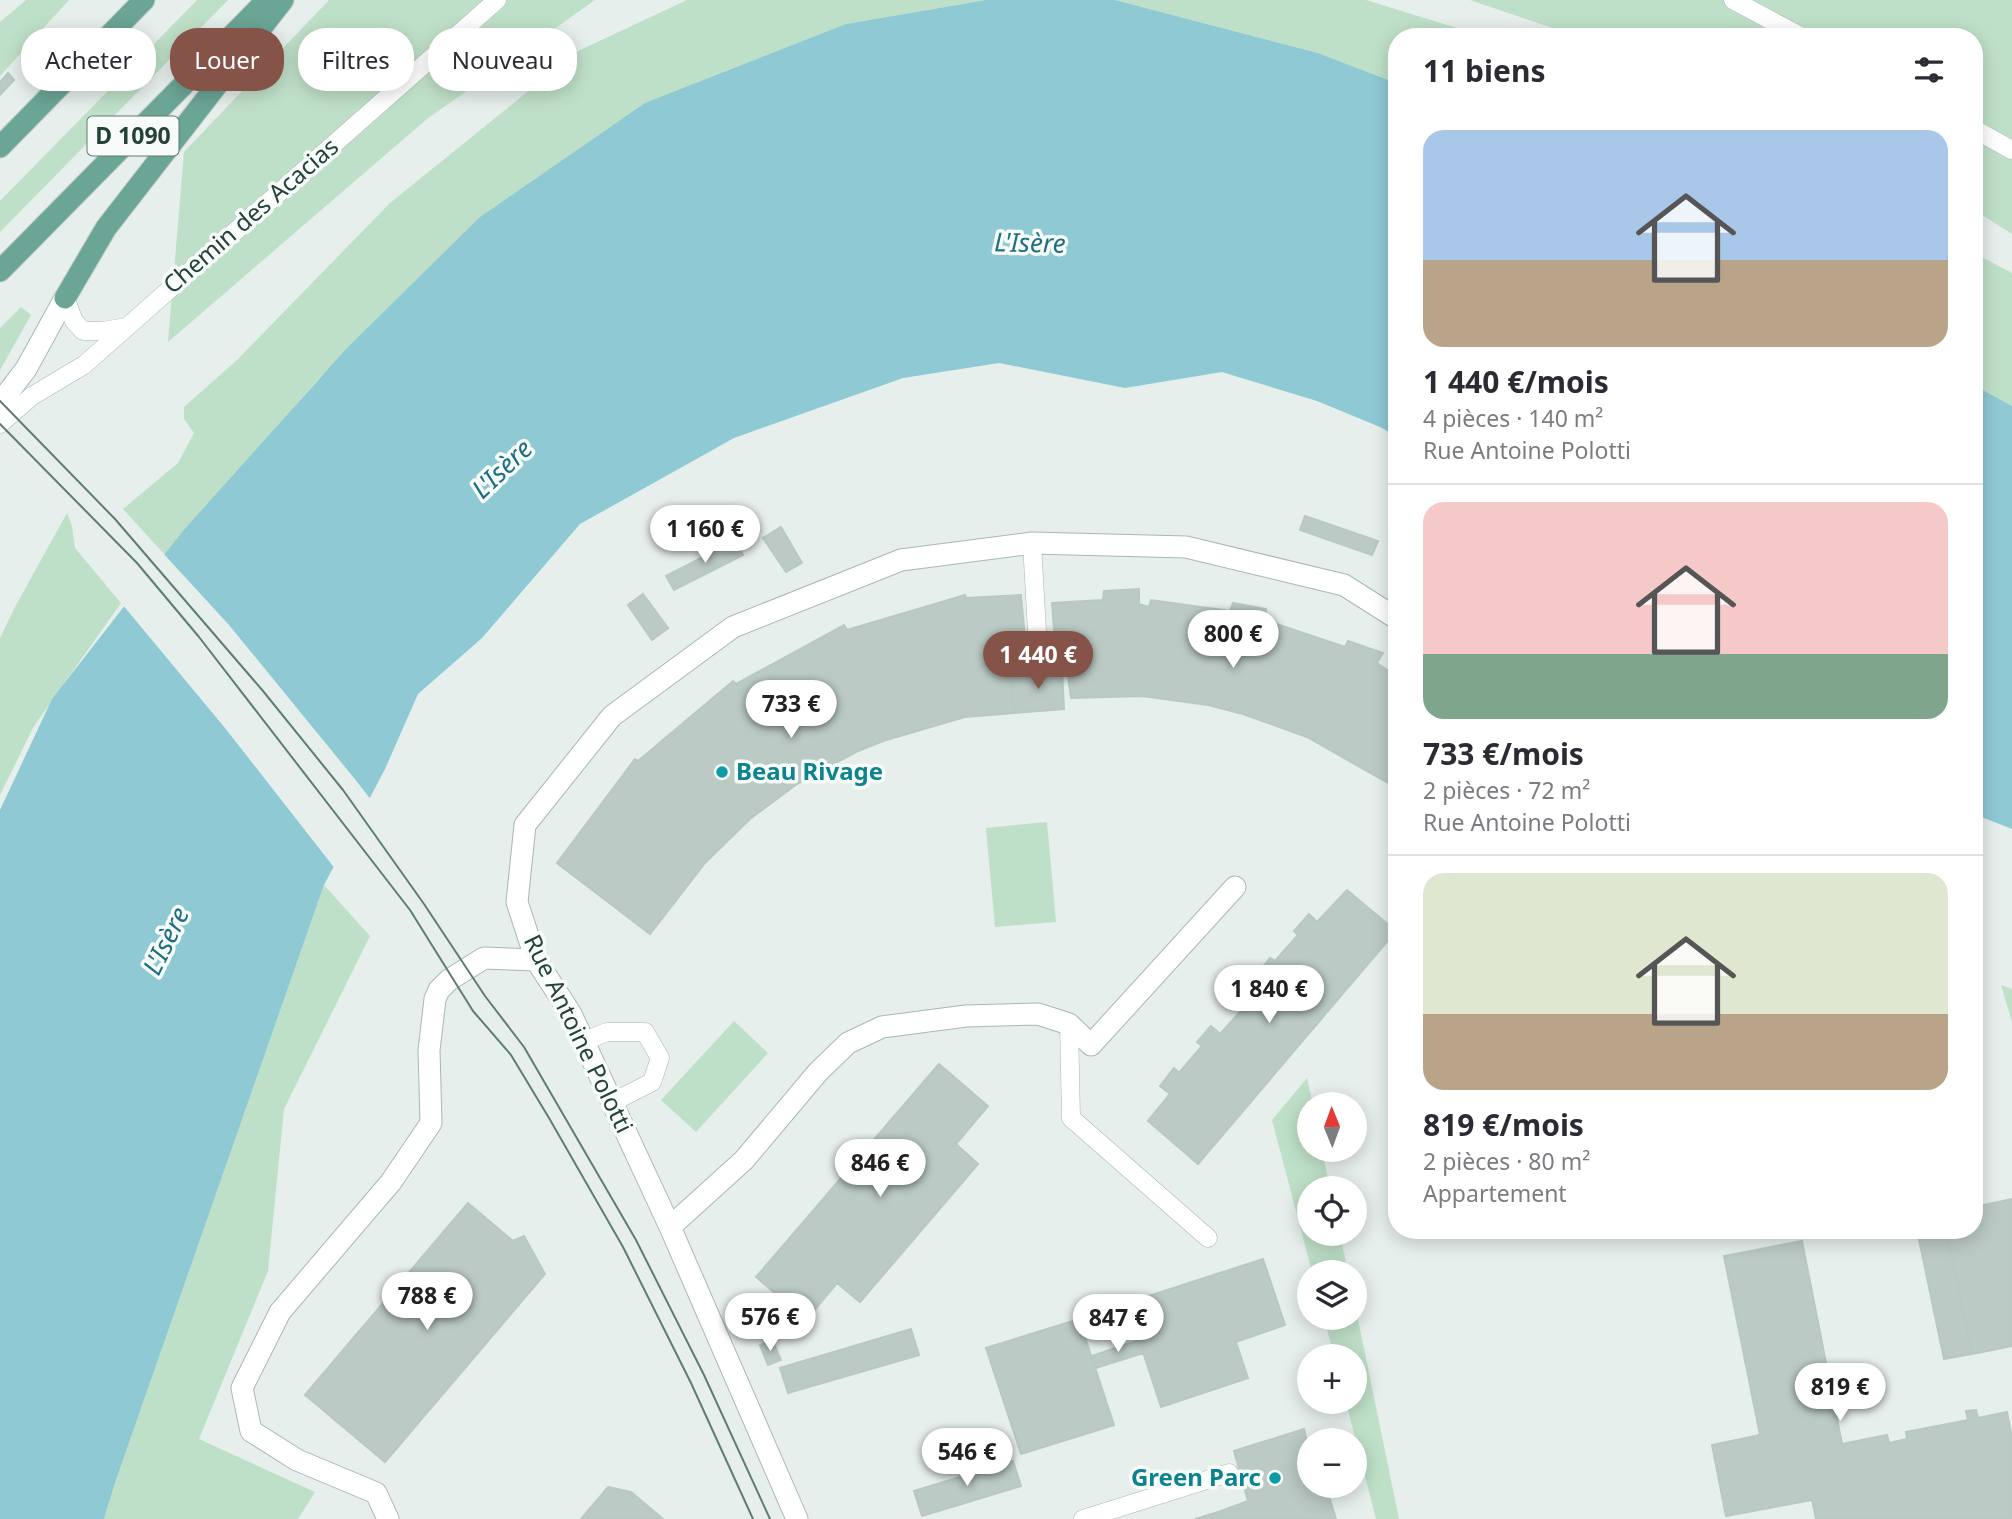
<!DOCTYPE html>
<html lang="fr">
<head>
<meta charset="utf-8">
<style>
  :root { --surface:#fff; --page:#f7f7f7; --text:#2b2b33; --muted:#7c7c81; --line:#e1e1e2; --accent:#855347 }
  body { margin:0; font-family:"Noto Sans",sans-serif; background:var(--page); color:var(--text); height:100vh; display:flex; flex-direction:column; font-size:26px; white-space:nowrap }
  * { box-sizing:border-box; margin:0 }
  p { font-size:23px; color:var(--muted) }
  .icon { flex:none; width:38px; height:38px; fill:none; stroke:currentColor; stroke-width:2; stroke-linecap:round; stroke-linejoin:round }
  .map { position:relative; flex:1; overflow:hidden }
  .details { position:absolute; left:1388px; top:28px; width:595px; height:1211px; display:flex; flex-direction:column; background:var(--surface); border-radius:28px; box-shadow:0 4px 18px #0003 }
  .details>* { flex:none }
  .top-card { position:absolute; left:21px; top:28px; width:665px; height:63px; display:flex; gap:14px }
  .needle { width:46px; rotate:359deg }
  .controls { position:absolute; left:1297px; top:1092px; display:grid; gap:14px }
  .controls a { display:grid; place-items:center; width:70px; height:70px; border-radius:50%; background:var(--surface); box-shadow:0 4px 18px #0003; font-size:35px }
  .price { position:absolute; translate:-50% -60px; padding:0 16px; border-radius:24px; background:#fff; color:#222; font-size:23px; line-height:46px; filter:drop-shadow(0 2px 4px #0008) }
  .price::after { content:''; position:absolute; left:50%; top:42px; width:21px; height:16px; margin-left:-10px; background:inherit; clip-path:polygon(0 0,100% 0,50% 100%) }
  .price.current { background:var(--accent); color:#fff }
  ul { padding:0; list-style:none }
  li { display:grid; align-content:center; gap:14px; height:371px; padding:0 35px }
  li+li { border-top:2px solid var(--line) }
  li span { display:grid; place-items:center; height:217px; border-radius:21px; color:#555 }
  li>.icon { margin-inline-start:auto }
  span .icon { width:126px; height:126px; fill:#fffc; stroke-width:1 }
  li b { font-size:30px }
  h2 { display:flex; justify-content:space-between; align-items:center; height:84px; padding:0 35px; font-size:30px }
  .chip { padding:0 24px; border-radius:28px; background:var(--surface); box-shadow:0 4px 18px #0003; font-size:24px; line-height:63px }
  .chip.current { background:var(--accent); color:#fff }
  .map>svg:first-child { display:block }
  .green { fill:#bfe0c8 }
  .water { fill:#8ec9d4 }
  .pier { fill:#e6efeb }
  .building { fill:#bbcac4; stroke:#b8c9c2; stroke-width:2 }
  .lines { fill:none; stroke-linecap:round; stroke-linejoin:round }
  .lane-casing { stroke:#a8b8b2; stroke-width:19 }
  .street-casing { stroke:#a8b8b2; stroke-width:23 }
  .secondary-casing { stroke:#a4bbb3; stroke-width:23 }
  .primary-casing { stroke:#c2cac8; stroke-width:23 }
  .lane { stroke:#fff; stroke-width:18 }
  .street { stroke:#fff; stroke-width:21 }
  .secondary { stroke:#fff; stroke-width:21 }
  .primary { stroke:#6aa596; stroke-width:21 }
  .tram { stroke:#5f7d75; stroke-width:2 }
  .culture-dot { fill:#0f9aa8; stroke:#f7fbf9; stroke-width:2.5 }
  .labels { text-anchor:middle; stroke-width:7; stroke-linejoin:round; paint-order:stroke }
  .shield { fill:#f7fbf9; stroke:#637a73; stroke-width:2 }
  .shield-label { font-size:23px; font-weight:bold; fill:#24423a }
  .street-label { font-size:24px; fill:#24423a; stroke:#f7fbf9 }
  .culture-label { font-size:24px; font-weight:bold; fill:#0d838f; stroke:#f7fbf9; text-anchor:start }
  .water-label { font-size:26px; font-style:italic; fill:#1c6f80; stroke:#f7fbf9 }
</style>
</head>
<body>
<div class="map">
<svg width="2012" height="1519" viewBox="0 0 2012 1519">
  <rect width="100%" height="100%" fill="#e6efeb"/>
  <path class="green" d="M26,0H69L0,76V22Z
    M197,0H228L0,232V201Z
    M329,0H595L427,119L168,342L184,152Z
    M687,0H986L846,24L321,376L165,555L123,509L178,463L194,433L184,419V407L237,360L390,203L578,51Z
    M1115,0H1366L1486,37H1396V83L1318,53Z
    M1470,0H2012V234L1974,210V37H1579Z
    M1974,253L2012,273V406L1974,385Z
    M21,307L31,315L0,370V328Z
    M67,513L72,526L75,548L121,603L34,726L0,795V638L15,607Z
    M1047,822L1056,922L995,927L986,828Z
    M324,885L370,936L284,1109L268,1271L199,1439L315,1492L298,1519H104L115,1483Z
    M2001,985L2012,989V1022Z
    M734,1021L768,1053L696,1132L661,1100Z
    M1307,1078L1313,1104H1309V1150H1322L1330,1188H1309V1234H1340L1348,1272H1312L1272,1120Z
    M1355,1305L1399,1519H1376L1346,1402H1354V1356H1334L1324,1318H1354Z"/>
  <path class="water" d="M986,0H1115L1318,53L1396,83V436L1380,427L1317,401L1222,372L1125,388L999,363L903,378L734,438L580,524L482,638L418,694L385,769L324,885L115,1483L104,1519H0V810L52,699L182,532L346,349L480,217L645,103L846,24Z
    M1974,385L2012,406V829L1974,814Z"/>
  <path class="pier" d="M162,552L229,625L354,778L372,801L336,870L225,728L122,604Z"/>
  <path class="building" d="M8,73L14,80L0,95V82Z
    M1305,516L1378,541L1372,555L1300,530Z
    M781,527L802,563L786,572L763,538Z
    M736,540L743,555L674,590L666,576Z
    M1139,589V604L1149,607L1151,600L1230,611L1233,603L1266,609L1265,620L1345,647L1348,641L1383,653L1377,663L1396,676V791L1388,783L1307,737L1243,714L1208,705L1142,696L1071,698L1067,668H1057L1052,603L1103,600L1104,591Z
    M643,594L668,628L652,640L628,605Z
    M965,595L966,598L1021,595L1028,672L1011,673L1014,713L965,717L883,741L856,752L797,784L750,819L705,863L650,934L557,863L635,759L638,761L733,681L736,684L844,625L847,630Z
    M1062,669L1064,709L1014,713L1011,673Z
    M1347,890L1396,931L1198,1164L1148,1121L1170,1094L1160,1086L1174,1068L1179,1073L1202,1046L1197,1042L1211,1026L1220,1034L1267,982L1257,974L1270,958L1275,961L1298,935L1294,931L1309,914L1317,922Z
    M939,1064L988,1106L956,1144L978,1164L860,1302L837,1283L806,1320L756,1277Z
    M2012,1199V1346L1972,1354L1946,1230H1974V1207Z
    M468,1203L513,1241L524,1236L545,1274L385,1462L305,1395Z
    M1917,1230H1946L1972,1354L1944,1359Z
    M1802,1241L1842,1444L1887,1435L1889,1443L1907,1439L1906,1432L1968,1420L1966,1411L1976,1410L1978,1418L2007,1412L2012,1438V1519H1816L1812,1500L1726,1516L1712,1445L1760,1435L1724,1256Z
    M1263,1259L1285,1325L1236,1342L1248,1378L1161,1407L1127,1303Z
    M1079,1319L1114,1425L1021,1454L986,1348Z
    M911,1329L919,1355L788,1393L780,1368Z
    M772,1340L781,1360L768,1365L760,1345Z
    M1139,1340L1143,1353L1096,1368L1092,1356Z
    M1304,1429L1309,1449V1460L1306,1462L1309,1470V1486H1326L1336,1519H1220L1218,1512L1248,1501L1234,1451Z
    M1013,1461L1021,1486L922,1516L914,1491Z
    M608,1487L631,1492L663,1519H581Z
    M1218,1512L1220,1519H1195Z"/>
  <g class="lines">
    <g class="lane-casing">
      <path id="lane" d="M1733,0L1802,37
        M1974,129L2012,150
        M65,298L74,321L83,331H103L127,327
        M0,424L32,396L84,365L497,0
        M1032,543L1039,667
        M1069,1024L1071,1118L1208,1238
        M584,1041L607,1032H645L660,1058L652,1082L613,1102
        M1083,1519L1229,1473"/>
    </g>
    <g class="street-casing">
      <path id="street" d="M670,1227L744,1160L818,1072L848,1043L882,1027L966,1016L1038,1014L1069,1024L1091,1045L1235,887
        M388,1519L376,1493L297,1460L251,1431L242,1388L280,1312L391,1182L431,1123L429,1050L435,999L439,990L449,980L484,958L536,960
        M797,1519L670,1227L571,1014L536,960L517,902L525,825L612,716L733,627L901,560L1032,543L1186,547L1344,585L1396,618"/>
    </g>
    <g class="secondary-casing">
      <path id="secondary" d="M0,403L26,369L65,298"/>
    </g>
    <g class="primary-casing">
      <path id="primary" d="M0,147L144,0
        M0,271L267,0
        M65,298L106,228L283,0"/>
    </g>
    <use href="#lane" class="lane"/>
    <use href="#street" class="street"/>
    <use href="#secondary" class="secondary"/>
    <use href="#primary" class="primary"/>
    <path class="tram" d="M0,401L115,519L263,691L343,790L424,904L485,996L524,1047L636,1240L704,1375L770,1519
      M0,424L137,563L199,637L410,910L473,1011L511,1055L549,1118L623,1247L691,1383L753,1519"/>
  </g>
  <g class="culture-dot">
    <circle cx="722" cy="772" r="7"/>
    <circle cx="1275" cy="1478" r="7"/>
  </g>
  <g class="labels">
    <rect class="shield" x="87.5" y="116.5" width="91" height="39" rx="5"/>
    <g class="shield-label">
      <text x="133" y="144">D 1090</text>
    </g>
    <g class="street-label">
      <text transform="translate(251 216) rotate(-41)" y="8">Chemin des Acacias</text>
      <text transform="translate(578 1034) rotate(64)" y="8">Rue Antoine Polotti</text>
    </g>
    <g class="culture-label">
      <text x="736" y="780">Beau Rivage</text>
      <text x="1261" y="1486" text-anchor="end">Green Parc</text>
    </g>
    <g class="water-label">
      <text transform="translate(1030 243) rotate(1)" y="9">L'Isère</text>
      <text transform="translate(502 469) rotate(-44)" y="9">L'Isère</text>
      <text transform="translate(166 941) rotate(-64)" y="9">L'Isère</text>
    </g>
  </g>
</svg>
<div class="controls">
<a><svg class="needle" viewBox="-14 -14 28 28"><path d="M0-13l5 13h-10z" fill="#e53935"/><path d="M0 13l5-13h-10z" fill="#7c7c81"/></svg></a>
<a><svg class="icon" aria-label="locate" viewBox="0 0 24 24"><circle cx="12" cy="12" r="6"/><path d="M12 2v4M12 18v4M2 12h4M18 12h4"/></svg></a>
<a><svg class="icon" aria-label="layers" viewBox="0 0 24 24"><path d="M12 4l9 5-9 5-9-5zM3 14l9 5 9-5"/></svg></a>
<a>+</a>
<a>−</a>
</div>
<b class="price" style="left:705px;top:565px">1 160 €</b>
<b class="price" style="left:1233px;top:670px">800 €</b>
<b class="price current" style="left:1038px;top:691px">1 440 €</b>
<b class="price" style="left:791px;top:740px">733 €</b>
<b class="price" style="left:1269px;top:1025px">1 840 €</b>
<b class="price" style="left:880px;top:1199px">846 €</b>
<b class="price" style="left:427px;top:1332px">788 €</b>
<b class="price" style="left:770px;top:1353px">576 €</b>
<b class="price" style="left:1118px;top:1354px">847 €</b>
<b class="price" style="left:1840px;top:1423px">819 €</b>
<b class="price" style="left:967px;top:1488px">546 €</b>
<div class="top-card">
<a class="chip">Acheter</a>
<a class="chip current">Louer</a>
<a class="chip">Filtres</a>
<a class="chip">Nouveau</a>
</div>
<section class="details">
<h2>11 biens<svg class="icon" aria-label="filters" viewBox="0 0 24 24"><path d="M4 7h16M4 17h16"/><circle cx="9" cy="7" r="2"/><circle cx="15" cy="17" r="2"/></svg></h2>
<ul>
<li><span style="background:linear-gradient(#a9c7e8 60%,#b9a48a 0)"><svg class="icon" aria-label="home" viewBox="0 0 24 24"><path d="M3 11l9-7 9 7M6 9v11h12V9"/></svg></span><div><b>1 440 €/mois</b><p>4 pièces · 140 m²</p><p>Rue Antoine Polotti</p></div></li>
<li><span style="background:linear-gradient(#f6c9c9 70%,#7fa58c 0)"><svg class="icon" aria-label="home" viewBox="0 0 24 24"><path d="M3 11l9-7 9 7M6 9v11h12V9"/></svg></span><div><b>733 €/mois</b><p>2 pièces · 72 m²</p><p>Rue Antoine Polotti</p></div></li>
<li><span style="background:linear-gradient(#dfe7d0 65%,#b9a48a 0)"><svg class="icon" aria-label="home" viewBox="0 0 24 24"><path d="M3 11l9-7 9 7M6 9v11h12V9"/></svg></span><div><b>819 €/mois</b><p>2 pièces · 80 m²</p><p>Appartement</p></div></li>
</ul>
</section>
</div>
</body>
</html>
